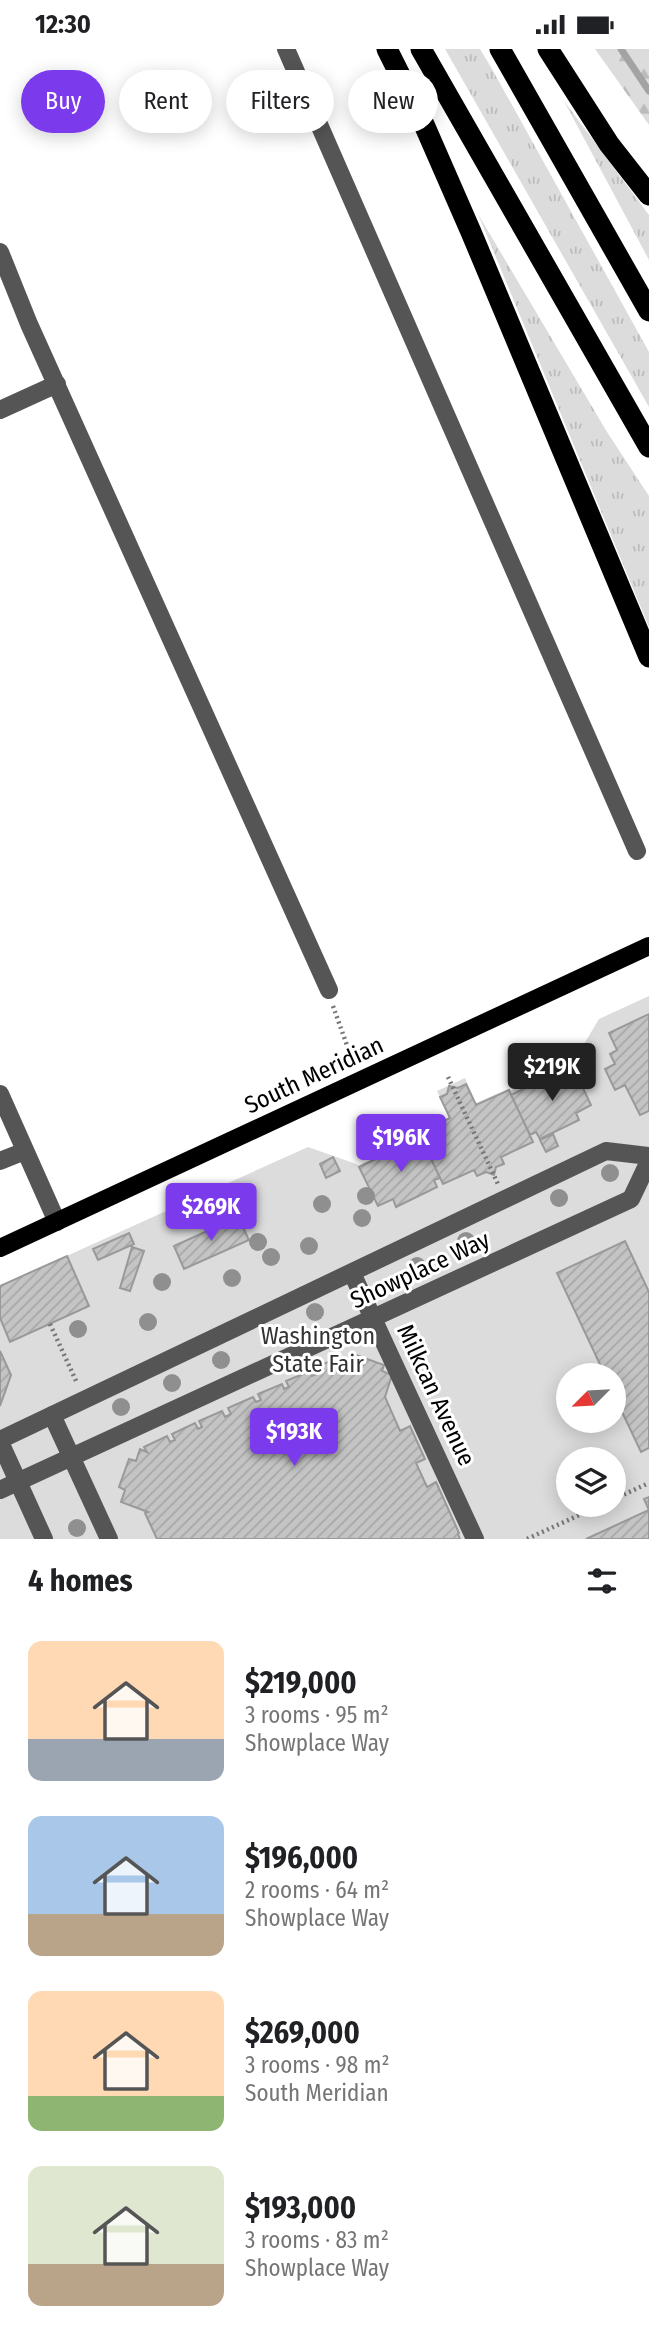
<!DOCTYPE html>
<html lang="en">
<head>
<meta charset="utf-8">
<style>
  :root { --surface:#fff; --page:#f2f2f2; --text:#202124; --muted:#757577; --accent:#7c3aed }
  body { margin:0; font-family:"Fira Sans Condensed",sans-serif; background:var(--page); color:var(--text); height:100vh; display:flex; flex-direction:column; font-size:26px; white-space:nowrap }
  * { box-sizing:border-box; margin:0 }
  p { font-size:23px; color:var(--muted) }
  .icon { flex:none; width:38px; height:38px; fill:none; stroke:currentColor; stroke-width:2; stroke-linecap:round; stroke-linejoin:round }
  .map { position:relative; height:1490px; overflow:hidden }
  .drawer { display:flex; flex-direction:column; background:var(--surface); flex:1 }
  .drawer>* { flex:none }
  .hud { position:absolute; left:21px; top:21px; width:607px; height:63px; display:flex; gap:14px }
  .needle { width:46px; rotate:246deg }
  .buttons { position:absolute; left:556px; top:1314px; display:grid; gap:14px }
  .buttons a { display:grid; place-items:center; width:70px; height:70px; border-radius:50%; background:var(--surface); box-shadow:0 4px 18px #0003; font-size:35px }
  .price { position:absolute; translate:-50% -60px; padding:0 16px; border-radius:7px; background:var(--accent); color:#fff; font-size:23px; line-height:46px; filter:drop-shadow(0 2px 4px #0008) }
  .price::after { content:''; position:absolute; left:50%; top:42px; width:21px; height:16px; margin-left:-10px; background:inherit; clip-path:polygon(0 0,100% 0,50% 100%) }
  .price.on { background:#222; color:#fff }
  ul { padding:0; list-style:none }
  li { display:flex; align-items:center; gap:21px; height:175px; padding:0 28px }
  li span { display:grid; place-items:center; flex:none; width:196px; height:140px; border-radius:14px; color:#555 }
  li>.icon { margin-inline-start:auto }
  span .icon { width:84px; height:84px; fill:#fffc; stroke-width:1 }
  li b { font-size:30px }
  h2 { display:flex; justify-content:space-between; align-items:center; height:84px; padding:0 28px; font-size:30px }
  .pill { padding:0 24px; border-radius:32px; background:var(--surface); box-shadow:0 4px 18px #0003; font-size:24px; line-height:63px }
  .pill.on { background:var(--accent); color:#fff }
  .status { display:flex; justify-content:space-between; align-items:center; height:49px; padding:0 35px; background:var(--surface); direction:ltr }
  .status svg { height:19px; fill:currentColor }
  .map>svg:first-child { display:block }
  .grass { fill:url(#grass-tufts) }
  .forest { fill:url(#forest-firs) }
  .park { fill:#dcdcdc; fill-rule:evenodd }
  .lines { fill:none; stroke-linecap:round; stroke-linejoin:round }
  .stream { stroke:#a3a3a3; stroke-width:7 }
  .building { fill:url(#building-hatch); stroke:#999; stroke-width:2 }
  .path { stroke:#777; stroke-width:4.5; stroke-dasharray:2 3.5; stroke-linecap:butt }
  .minor { stroke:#555; stroke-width:18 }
  .major { stroke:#000; stroke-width:18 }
  .highway { stroke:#000; stroke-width:21 }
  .tree { fill:#8f8f8f }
  .labels { text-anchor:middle; stroke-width:6; stroke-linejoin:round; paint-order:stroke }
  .street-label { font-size:24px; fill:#000; stroke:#fff }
  .park-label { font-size:24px; fill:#333; stroke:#fff }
</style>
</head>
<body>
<div class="status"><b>12:30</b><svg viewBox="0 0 49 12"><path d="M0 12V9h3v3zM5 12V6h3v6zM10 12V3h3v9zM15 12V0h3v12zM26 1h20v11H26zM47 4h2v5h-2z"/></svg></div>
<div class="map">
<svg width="649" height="1490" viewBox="0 0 649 1490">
  <defs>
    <pattern id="grass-tufts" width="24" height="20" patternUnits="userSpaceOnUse" patternTransform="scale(1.75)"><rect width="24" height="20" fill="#dcdcdc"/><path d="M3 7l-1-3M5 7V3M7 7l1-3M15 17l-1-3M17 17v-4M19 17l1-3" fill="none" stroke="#bbb"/></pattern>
    <pattern id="forest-firs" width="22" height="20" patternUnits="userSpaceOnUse" patternTransform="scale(1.75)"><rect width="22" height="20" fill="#dcdcdc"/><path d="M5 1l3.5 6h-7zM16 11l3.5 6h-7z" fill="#bbb"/></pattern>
    <pattern id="building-hatch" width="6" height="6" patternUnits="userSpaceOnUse" patternTransform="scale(1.75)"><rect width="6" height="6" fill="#c4c4c4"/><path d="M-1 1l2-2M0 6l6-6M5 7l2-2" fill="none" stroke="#a7a7a7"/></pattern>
  </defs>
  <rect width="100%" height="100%" fill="#fff"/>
  <path class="grass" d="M445,0H480L492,20L649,303V358Z
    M564,52L649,166V211Z
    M478,165L607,383L649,447V578Z"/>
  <path class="forest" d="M595,0H649V76Z"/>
  <path class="park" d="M649,947V1490H0V1237L308,1098L359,1116L420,1089L418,1083L449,1069L437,1042L465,1029L476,1054L508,1040L510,1042L572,1015L599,970ZM569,1326H614V1372H569ZM569,1410H614V1456H569Z"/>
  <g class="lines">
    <path class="stream" d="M621,0L649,42"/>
  </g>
  <path class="building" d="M649,965V1062L640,1066L625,1036L615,1041L605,1020L615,1015L610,1005L617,1001L609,984Z
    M572,1016L591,1056L576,1064L579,1071L540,1090L536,1083L530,1086L511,1046Z
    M466,1035L476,1056L509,1041L533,1093L501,1108L504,1115L496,1118L494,1126L486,1123L477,1127L474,1121L443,1135L419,1084L450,1069L440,1048L447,1045L449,1037L458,1039Z
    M553,1085L558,1097L546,1103L540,1091Z
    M421,1088L440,1129L434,1131L437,1138L396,1158L393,1150L378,1157L359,1118Z
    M333,1108L340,1122L326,1129L320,1115Z
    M238,1168L249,1191L184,1220L174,1197Z
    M129,1184L134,1195L98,1211L93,1200Z
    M625,1192L649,1243V1399L641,1403L614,1346V1326H605L557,1224Z
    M132,1198L144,1202L130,1242L120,1239Z
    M67,1207L89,1257L10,1293L0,1269V1237Z
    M0,1302L11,1326L0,1357Z
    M356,1306L384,1316L382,1322L392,1326L385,1348L400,1382L410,1377L425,1410L416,1414L427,1438L436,1433L459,1484L458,1485L460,1490H157L145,1464L148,1463L121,1453L125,1441L119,1438L129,1410L136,1412L140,1400L147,1403L144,1398L167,1387L170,1393L175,1391L172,1385L195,1374L198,1380L202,1378L199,1372L222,1362L225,1368L231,1365L228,1359L253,1348L256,1353L261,1351L258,1345L282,1335L284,1340L289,1338L286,1332L310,1322L312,1327L317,1325L314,1319L337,1309L340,1315L342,1308L354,1312Z
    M649,1448V1490H586L649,1461L644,1450Z"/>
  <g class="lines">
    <path class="path" d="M333,957L349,1002
      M448,1028L498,1135
      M50,1275L77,1334
      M614,1450L649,1434
      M527,1490L601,1456"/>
    <path class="minor" d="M286,0L637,802
      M0,203L29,275L329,941
      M0,361L57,335
      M0,1045L57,1173
      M0,1112L25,1102
      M352,1224L475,1490
      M52,1366L109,1490
      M0,1391L606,1102L649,1107
      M0,1393L44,1490
      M0,1441L631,1150L649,1112"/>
    <path class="major" d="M0,1199L649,897"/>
    <path class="highway" d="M387,0L419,64L471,183L649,608
      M421,0L649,398
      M500,0L649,262
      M548,0L609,95L649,146"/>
  </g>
  <g class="tree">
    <circle cx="529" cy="1012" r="9"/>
    <circle cx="396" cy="1074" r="9"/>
    <circle cx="369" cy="1086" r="9"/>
    <circle cx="610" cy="1124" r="9"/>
    <circle cx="366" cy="1147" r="9"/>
    <circle cx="559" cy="1149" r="9"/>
    <circle cx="322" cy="1155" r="9"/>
    <circle cx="362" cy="1169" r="9"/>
    <circle cx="466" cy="1192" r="9"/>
    <circle cx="258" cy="1193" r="9"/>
    <circle cx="309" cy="1197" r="9"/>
    <circle cx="271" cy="1208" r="9"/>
    <circle cx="417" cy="1217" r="9"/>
    <circle cx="232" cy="1229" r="9"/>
    <circle cx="162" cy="1233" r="9"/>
    <circle cx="315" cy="1263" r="9"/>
    <circle cx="148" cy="1273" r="9"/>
    <circle cx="78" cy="1280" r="9"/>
    <circle cx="271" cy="1285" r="9"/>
    <circle cx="221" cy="1311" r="9"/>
    <circle cx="172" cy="1334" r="9"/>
    <circle cx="121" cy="1358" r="9"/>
    <circle cx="77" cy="1479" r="9"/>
  </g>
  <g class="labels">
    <g class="street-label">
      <text transform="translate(314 1026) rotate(-25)" y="8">South Meridian</text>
      <text transform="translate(420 1221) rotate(-25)" y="8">Showplace Way</text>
      <text transform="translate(436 1346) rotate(65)" y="8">Milkcan Avenue</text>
    </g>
    <g class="park-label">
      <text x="318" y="1295">Washington<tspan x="318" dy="28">State Fair</tspan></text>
    </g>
  </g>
</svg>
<div class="buttons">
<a><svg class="needle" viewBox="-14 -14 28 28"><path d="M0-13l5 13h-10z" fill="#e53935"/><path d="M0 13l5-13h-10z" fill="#757577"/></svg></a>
<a><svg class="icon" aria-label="layers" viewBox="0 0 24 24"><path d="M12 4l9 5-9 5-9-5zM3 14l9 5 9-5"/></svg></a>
</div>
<b class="price on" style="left:552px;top:1054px">$219K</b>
<b class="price" style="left:401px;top:1125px">$196K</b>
<b class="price" style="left:211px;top:1194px">$269K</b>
<b class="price" style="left:294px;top:1419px">$193K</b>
<div class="hud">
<a class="pill on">Buy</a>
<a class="pill">Rent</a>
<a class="pill">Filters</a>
<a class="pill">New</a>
</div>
</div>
<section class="drawer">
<h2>4 homes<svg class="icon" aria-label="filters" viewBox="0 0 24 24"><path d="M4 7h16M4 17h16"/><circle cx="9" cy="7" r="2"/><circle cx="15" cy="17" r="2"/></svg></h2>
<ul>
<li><span style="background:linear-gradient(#ffd9b3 70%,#9aa5b1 0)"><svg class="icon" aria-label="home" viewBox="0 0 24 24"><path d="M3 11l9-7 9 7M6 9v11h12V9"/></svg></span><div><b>$219,000</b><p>3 rooms · 95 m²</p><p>Showplace Way</p></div></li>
<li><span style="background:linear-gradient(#a9c7e8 70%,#b9a48a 0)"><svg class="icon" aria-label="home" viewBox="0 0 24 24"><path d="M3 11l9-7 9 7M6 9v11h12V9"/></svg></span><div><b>$196,000</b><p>2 rooms · 64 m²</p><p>Showplace Way</p></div></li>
<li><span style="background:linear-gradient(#ffd9b3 75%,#8fb573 0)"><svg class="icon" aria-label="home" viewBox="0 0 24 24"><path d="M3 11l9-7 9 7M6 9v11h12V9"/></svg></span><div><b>$269,000</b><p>3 rooms · 98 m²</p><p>South Meridian</p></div></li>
<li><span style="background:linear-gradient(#dfe7d0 70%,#b9a48a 0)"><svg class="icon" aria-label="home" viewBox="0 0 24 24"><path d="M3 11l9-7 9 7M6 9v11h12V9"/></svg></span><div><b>$193,000</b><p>3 rooms · 83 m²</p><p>Showplace Way</p></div></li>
</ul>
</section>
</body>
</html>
